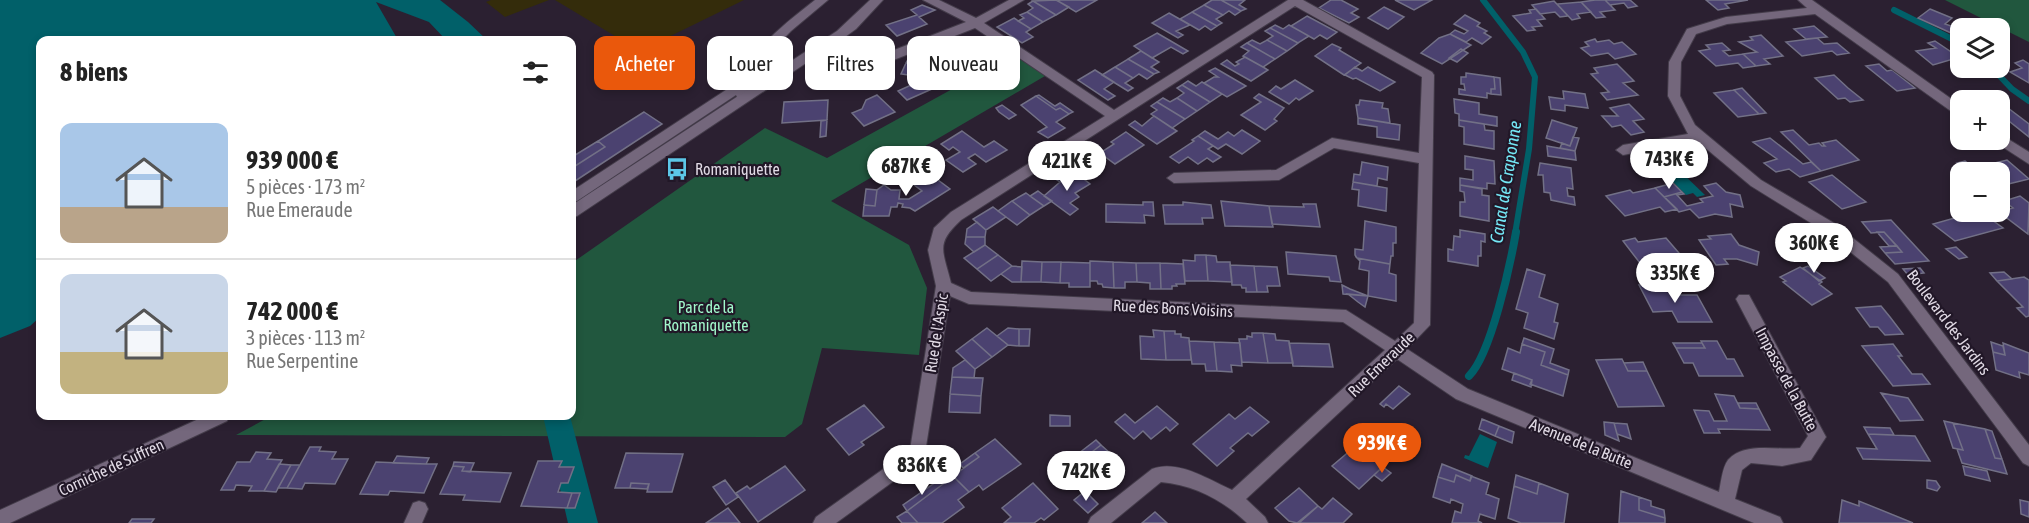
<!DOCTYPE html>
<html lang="fr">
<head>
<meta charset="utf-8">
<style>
  :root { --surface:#fff; --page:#f2f2f2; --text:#222; --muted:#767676; --line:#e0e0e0; --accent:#ea580c }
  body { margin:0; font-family:"Asap Condensed",sans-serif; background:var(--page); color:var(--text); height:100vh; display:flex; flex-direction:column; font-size:22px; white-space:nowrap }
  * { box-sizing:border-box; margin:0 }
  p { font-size:20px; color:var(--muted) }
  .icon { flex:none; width:33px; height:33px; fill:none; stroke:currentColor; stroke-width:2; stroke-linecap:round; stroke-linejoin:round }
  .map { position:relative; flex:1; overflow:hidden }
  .details { position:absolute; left:36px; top:36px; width:540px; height:384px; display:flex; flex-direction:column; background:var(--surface); border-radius:12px; box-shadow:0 3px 9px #0003 }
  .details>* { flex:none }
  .hud { position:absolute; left:594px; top:36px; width:570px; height:54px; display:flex; gap:12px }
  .controls { position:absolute; left:1950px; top:18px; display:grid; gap:12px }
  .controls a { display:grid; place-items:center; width:60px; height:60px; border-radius:12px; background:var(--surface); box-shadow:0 3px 9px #0003; font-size:30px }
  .price { position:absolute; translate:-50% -51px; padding:0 14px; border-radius:21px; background:#fff; color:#222; font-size:20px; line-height:39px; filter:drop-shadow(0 2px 3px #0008) }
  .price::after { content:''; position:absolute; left:50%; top:36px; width:18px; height:14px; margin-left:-9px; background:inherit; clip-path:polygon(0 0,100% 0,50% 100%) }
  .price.active { background:var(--accent); color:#fff }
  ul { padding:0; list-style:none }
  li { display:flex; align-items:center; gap:18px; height:150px; padding:0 24px }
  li+li { border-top:2px solid var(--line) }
  li span { display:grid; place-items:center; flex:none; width:168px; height:120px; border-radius:12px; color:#555 }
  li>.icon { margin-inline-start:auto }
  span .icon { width:72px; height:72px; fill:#fffc; stroke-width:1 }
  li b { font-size:26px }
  h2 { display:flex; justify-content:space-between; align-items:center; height:72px; padding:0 24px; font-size:26px }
  .tag { padding:0 21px; border-radius:12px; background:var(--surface); box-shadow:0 3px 9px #0003; font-size:21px; line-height:54px }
  .tag.active { background:var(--accent); color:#fff }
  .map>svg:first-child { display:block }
  .green { fill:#21573e }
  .sand { fill:#342c0b }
  .water { fill:#016069 }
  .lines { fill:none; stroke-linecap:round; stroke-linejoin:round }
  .stream-far1 { stroke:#016069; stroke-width:6 }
  .stream { stroke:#016069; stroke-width:8 }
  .canal { fill:#016069; fill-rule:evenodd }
  .building { fill:#4b4270; stroke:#727086; stroke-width:1.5 }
  .minor-casing { stroke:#443c4a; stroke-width:2 }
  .secondary-casing { stroke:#443c4a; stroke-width:2 }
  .minor { fill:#74677c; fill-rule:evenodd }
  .secondary { fill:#74677c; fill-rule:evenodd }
  .labels { text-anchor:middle; stroke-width:4.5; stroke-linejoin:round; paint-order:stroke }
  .poi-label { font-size:16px; fill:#e1dae5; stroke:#211727; text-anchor:start }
  .park-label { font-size:16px; fill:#a1f9cc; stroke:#211727 }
  .street-label { font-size:16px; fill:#e1dae5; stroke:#211727 }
  .water-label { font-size:18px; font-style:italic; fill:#74e7f5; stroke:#211727 }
</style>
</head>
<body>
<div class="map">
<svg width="2029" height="523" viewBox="0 0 2029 523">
  <rect width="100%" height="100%" fill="#2b2031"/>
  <path class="green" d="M1945,0H2029V42Z
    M1014,55L1045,76L831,201L909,245L927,288L919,355L822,348L802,424L785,437L236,435L271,416H572V263L765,128L827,158Z"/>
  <path class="sand" d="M491,0H549L505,17L486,2Z
    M555,0H744L640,51Z"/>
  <path class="water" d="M0,0H440L468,22L487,40H446L429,22L376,2L398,40H40V317L30,326L0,338Z
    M1679,170L1705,195L1697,197L1693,193L1686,195L1665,174Z
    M1480,434L1497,442L1488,468L1464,458L1465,455L1469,456Z"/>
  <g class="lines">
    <path class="stream-far1" d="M1483,0L1523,52L1535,77L1529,149L1515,234
      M1894,10L1960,43
      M1992,68L2012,89L2029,101"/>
    <path class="stream" d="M1469,376C1491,354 1510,266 1516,232"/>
    <path class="canal" d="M543,416H570L598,523H568Z"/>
  </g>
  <path class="building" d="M1056,0L1069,7L1056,15L1033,1Z
    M1060,0H1097L1076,12L1058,1Z
    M1212,0H1221L1241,11L1235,15L1229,11L1223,15L1204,5Z
    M1221,0H1245L1239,5L1246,9L1241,11Z
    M1331,0H1341L1358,9L1351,13L1359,17L1349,23L1319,8Z
    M1395,0H1432L1414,10Z
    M1595,0H1605L1615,10L1600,12L1605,17L1596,18L1581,2Z
    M1605,0H1630L1637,6L1628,8L1624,3L1610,5Z
    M1706,0H1748L1725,4L1729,8L1718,10Z
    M1033,1L1056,15L1043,22L1027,12L1033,8L1028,4Z
    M1554,1L1568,16L1560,17L1555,12L1540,14L1532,5Z
    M1581,2L1591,12L1577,14L1580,18L1572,20L1557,4Z
    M922,5L935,10L919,17L927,24L897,36L886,25L917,15L911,10Z
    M1204,5L1223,15L1216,19L1222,23L1217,26L1192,12Z
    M1384,7L1404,17L1388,29L1368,18Z
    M1536,9L1545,19L1537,20L1542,26L1532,27L1535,30L1527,31L1513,16L1531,13L1529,10Z
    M1930,9L1952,18L1945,24L1960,29V37L1918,18Z
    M1027,12L1043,22L1031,29L1018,21L1024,18L1020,15Z
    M1192,12L1217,26L1211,30L1205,26L1199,30L1180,19Z
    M1169,13L1190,25L1176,31L1183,35L1178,38L1152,23Z
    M1465,15L1480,23L1477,26L1487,31L1484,33L1491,37L1482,44L1472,38L1466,42L1450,34L1455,30L1464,34L1468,31L1454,24Z
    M1307,16L1337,32L1327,39L1320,35L1314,39L1291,26Z
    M1014,18L1031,29L1026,32L1033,37L1022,43L997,27Z
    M1275,25L1283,29L1289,25L1309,36L1298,43L1270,28Z
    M1814,26L1827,37L1806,39L1794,29Z
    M1270,28L1298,43L1287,51L1267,40L1273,36L1265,31Z
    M1157,33L1188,51L1183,54L1171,47L1152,58L1134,46Z
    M1450,34L1471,45L1442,64L1421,53L1439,38Z
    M1761,35L1783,56L1764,59L1770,64L1756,66L1743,54L1757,52L1739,42L1753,40L1750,37Z
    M1817,38L1824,44L1837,43L1849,53L1837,55L1832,51L1802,56L1786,42Z
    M1595,39L1597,42L1609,40L1614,44L1622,42L1636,54L1615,59L1608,53L1591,56L1581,48L1589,46L1585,42Z
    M1252,40L1260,44L1267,40L1287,51L1275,59L1247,43Z
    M1935,41L1960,58V64L1953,59L1933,65L1916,51L1936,48L1928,43Z
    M1247,43L1275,59L1263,67L1243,56L1249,51L1241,47Z
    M1722,43L1730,50L1723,51L1729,56L1743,54L1756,66L1743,68L1738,63L1716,66L1699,51L1710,49L1706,45Z
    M1332,44L1341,48L1339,50L1361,63L1344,75L1315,56Z
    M1461,49L1468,53L1457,62L1449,58Z
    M1141,51L1159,62L1151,67L1159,72L1154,74L1128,59Z
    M976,53L988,64L972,72L959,61Z
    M1245,57L1263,67L1268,70L1251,81L1221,64L1227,60L1235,66L1239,64L1236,62Z
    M1128,59L1154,74L1147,79L1139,74L1133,78L1115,67Z
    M2023,60L2029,64V83L2010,72L2022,68L2015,63Z
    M907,61L926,63L935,71L931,73L924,65L906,63Z
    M906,63L924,65L931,73L946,66L959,77L907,100L898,91L920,81L915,76L901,74Z
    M1617,64L1634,81L1623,83L1638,95L1607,100L1601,93L1609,92L1591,74L1598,73L1594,68Z
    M1879,64L1887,71L1892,70L1915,88L1897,91L1866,66Z
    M1115,67L1133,78L1125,83L1133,88L1128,91L1102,75Z
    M1355,67L1362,71L1368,67L1395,82L1380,91L1356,78L1353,79L1345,75Z
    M1215,68L1246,86L1227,97L1204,83L1214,77H1218L1209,71Z
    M1095,70L1114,82L1104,89L1115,96L1108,100L1078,80Z
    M1466,73L1494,77L1495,89H1491V94L1487,93V98L1459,94V89L1465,90L1464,84H1461V77H1466Z
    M1834,75L1848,88L1863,100L1850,102L1845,98L1838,99L1815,78Z
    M1494,77L1500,78L1501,95L1491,94V89H1495Z
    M1295,80L1313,91L1299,100L1296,98L1289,104L1269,92L1276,86L1281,89Z
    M1188,81L1196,86L1202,82L1222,94L1210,102L1182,85Z
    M1182,85L1210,102L1197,111L1177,98L1184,93L1177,88Z
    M1742,88L1766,113L1759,114L1734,90Z
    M1734,90L1759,114L1738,117L1714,93Z
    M1563,91L1585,94L1588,108L1565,105V111L1551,109L1549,97L1564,99Z
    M1259,94L1284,108L1274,119L1277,121L1265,130L1241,115L1261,102L1254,98Z
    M877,95L895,112L864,126L852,113L862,109L866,100Z
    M1039,95L1055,106L1060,103L1073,112L1069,114L1060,108L1056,110L1036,96Z
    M1036,96L1056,110L1060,108L1069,114L1056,122L1065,128L1048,138L1038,132L1047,127L1021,105Z
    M1163,98L1170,102L1177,98L1197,111L1185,119L1157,102Z
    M1454,99L1479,103V114L1497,117V126L1459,120V114L1455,113Z
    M828,100L827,120L782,123L784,102Z
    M1360,100L1383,103L1382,108L1388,109L1390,123L1358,118L1356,105H1359Z
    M1157,102L1185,119L1172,128L1151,114L1157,110L1151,106Z
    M1629,104L1644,119L1633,121L1644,132L1631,135L1621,125L1612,127L1602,116H1618L1610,108Z
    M1002,105L1016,115L1009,119L999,112L996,108Z
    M2008,108L2029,124V137L2000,114V110Z
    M644,112L662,124L572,183V168L605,147L598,141Z
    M1154,116L1177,131L1157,144L1129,125L1135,121L1142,126Z
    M1358,118L1400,125L1399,140L1377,137V127L1358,124Z
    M827,120L826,136L820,137L821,121Z
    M1459,120L1484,124L1485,130L1494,131V149L1464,144V127L1459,126Z
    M1552,120L1577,128L1570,146L1546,138Z
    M1242,130L1260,141L1242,154L1226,144L1218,149L1198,136L1205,131L1218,139L1228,132L1234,136Z
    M1793,130L1809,145L1819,143L1822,146H1825L1822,143L1836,140L1859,160L1821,171L1781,132Z
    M962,131L984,147L994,141L1007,150L986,162L975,154L968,158L976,164L963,172L946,160L960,152L953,147L949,150L941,144Z
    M1126,132L1144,145L1115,164L1100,153L1114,144L1111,142Z
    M1198,136L1213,146L1208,149L1221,157L1213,162L1207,158L1198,164L1188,157L1179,163L1170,157L1194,141L1192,140Z
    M1573,137L1579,138L1575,151L1560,148L1562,143L1570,146Z
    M1770,138L1803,164L1811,162L1821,171L1800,177L1789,169L1776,172L1764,163L1777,159L1753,142Z
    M598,141L605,147L572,168V157Z
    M1547,146L1575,151L1576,160L1548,156Z
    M1465,156L1494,161L1495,184L1487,183V189L1460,185V178L1473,180V170L1465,169Z
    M2007,160L2029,179L2000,186V172H1968L1957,163L1965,161L1974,168Z
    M1362,162L1388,167L1387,180L1378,178L1377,186L1353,182L1354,174L1360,175Z
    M1540,163L1571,168L1573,189L1567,188L1568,196L1574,197L1575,205L1551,200L1550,193L1544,192L1543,175H1538Z
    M1072,170L1090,184L1075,193L1079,197L1070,203L1078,209L1070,215L1044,196L1060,182L1057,180Z
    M930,174L950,189L915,211L910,208L902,207L903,204L898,203L897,207H891L889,216H863L864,205L875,206L877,190L884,185L891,190H900L899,199H909L922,191L913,184Z
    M1832,175L1858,196L1866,202L1842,209L1809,182Z
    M1353,182L1387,188L1386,211L1358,206L1359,190L1352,189Z
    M1673,183L1682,192L1664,197L1655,188Z
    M1716,183L1726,192L1740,195L1743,207L1730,204L1732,217L1715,214L1699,218L1690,209L1679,212L1664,197L1682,192L1684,194L1677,195L1687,206L1703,202L1700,199L1713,196L1704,186Z
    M1460,185L1482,189V195L1489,196V221L1460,216V202H1465L1464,192L1460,191Z
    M1655,188L1677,209L1665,212L1660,207L1625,216L1606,196L1630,190L1633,193Z
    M866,189L877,190L875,206L864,205Z
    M1038,191L1042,194L1052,201L1044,206L1030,196Z
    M1026,193L1044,206L1030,215L1012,201Z
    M2020,196L2029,203L2028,234L1999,212L2013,208L2004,201Z
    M1012,201L1030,215L1017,225L998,211Z
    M1221,201L1269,206L1273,227L1225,226Z
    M1143,202H1153L1154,216L1144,215L1145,223L1106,222V204L1143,205Z
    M1183,202L1211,205L1213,218H1202L1203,224H1165L1163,205H1183Z
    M1303,204H1316L1320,227L1272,224L1269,206L1304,207Z
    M993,207L1006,217L986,230L973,219Z
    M1976,212H1999L2001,213L1988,217L2003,228L1955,241L1933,224Z
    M1891,220L1929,261L1895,264L1885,253L1902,252L1884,232L1871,233L1862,222Z
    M1365,221L1396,227V243H1393V256H1391L1390,264L1357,258L1355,255V249L1363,250Z
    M977,222L986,230L985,237H966L967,229Z
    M1460,230L1485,234V242L1481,241V256H1478V266L1448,261V249L1453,250L1454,236L1460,237Z
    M1877,232H1884L1897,246H1889Z
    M1731,234L1739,245L1759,252L1757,265L1737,259H1724L1728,264L1716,265L1699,240L1711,239L1708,236Z
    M966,237H985V245L974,252L965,244Z
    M1635,238L1638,242L1666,238L1685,260L1671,262L1667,258L1653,261L1656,265L1643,267L1623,241Z
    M985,245L998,255L977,269L964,258Z
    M1897,246L1902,252L1885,253L1880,247Z
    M1956,247L1967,257L1959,259L1946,249Z
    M1286,252L1336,256L1341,282L1330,281L1329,277L1288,274Z
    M998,255L1012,266L991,281L977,269Z
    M1195,255H1206L1208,281H1185L1183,260L1195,261Z
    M1206,255L1216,256L1217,262H1230L1232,282L1208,281Z
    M1357,258L1390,264L1389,273L1396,275V301L1368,296L1369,271L1359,269L1360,261Z
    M1022,261L1042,262L1041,282H1021Z
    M1090,261L1113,262L1114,288L1103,287L1102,284H1098L1097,281H1090Z
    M1042,262H1061L1060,283L1041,282Z
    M1061,262L1090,263V287H1069V283H1060Z
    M1113,262L1136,263L1137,282H1125V288H1114Z
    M1136,263H1160L1161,289H1150V283L1137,282Z
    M1160,263L1183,264L1185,284H1176L1177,286H1172V289H1161Z
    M1230,265L1254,266L1257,292H1246V288H1242L1241,285H1232Z
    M1012,266L1022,267L1021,282H1012L1001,274Z
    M1254,266L1277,267L1280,286H1267L1268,292H1257Z
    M1808,266L1825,278L1819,281L1803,268Z
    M1800,267L1822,282L1819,284L1832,294L1812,305L1783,282L1786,281L1780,277Z
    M1920,268L1924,273L1908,275L1903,269Z
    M1527,269L1545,275L1539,297L1558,304L1554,322L1558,323L1554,339L1524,328L1528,313L1516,309Z
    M2004,272L2012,279L1997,281L1990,273Z
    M2024,277L2029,280V316L2026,317L2017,308L2023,307L1997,281Z
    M1666,284L1671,295H1697L1712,322H1678L1672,311L1653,312L1639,285Z
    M1342,285L1350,289L1368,296L1343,294Z
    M1348,294L1368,296L1365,307L1358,302Z
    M1881,306L1890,317L1903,334L1885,335L1878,327H1870L1856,308Z
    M987,328L1008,345L992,357L972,339Z
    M1008,328L1019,329V346L1008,345L997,336Z
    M1019,329H1030L1029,346H1019Z
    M1153,330L1164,331L1166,360L1141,359L1140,336L1154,337Z
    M1164,331H1175V334H1181V337L1189,338L1191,360H1166Z
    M1252,333H1263L1268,363L1242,362L1239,339H1247V336L1252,337Z
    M1263,333L1275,334L1276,340L1289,341L1293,363H1268Z
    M1524,338L1554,349L1550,363L1569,370L1568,375L1541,365L1545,352L1522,344Z
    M972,339L992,357L975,369L956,351Z
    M1189,341L1214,342L1217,371H1206L1205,364H1192Z
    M1701,341H1717L1727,359H1734L1743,376H1699L1693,363H1684L1676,348H1705Z
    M1214,342L1240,343L1242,366L1231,365L1232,372L1217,371Z
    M1991,342L2003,346L2005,355L1993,352Z
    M1289,343L1329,344L1333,367L1293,366Z
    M1673,343H1702L1705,348H1676Z
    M2003,343L2029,353V375L2019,372L2020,378L1996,370L1993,352L2005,355Z
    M1522,344L1545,352L1541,365L1568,375L1563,396L1530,384L1532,380L1502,369L1508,348L1520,353Z
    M1893,344L1902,356H1898L1912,374H1922L1930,384L1893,386L1862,346Z
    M1622,359L1628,371H1647L1664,406L1618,407L1596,360Z
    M965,360L975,369L974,378L952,377L953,368Z
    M1643,362L1647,371H1628L1624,363Z
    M1514,373L1532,380L1531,387L1512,380Z
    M952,377L983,378L981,396L950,394Z
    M1399,386L1410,394L1393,409L1386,404L1384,407L1380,404Z
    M1881,393L1908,398L1923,420L1900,421Z
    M950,394L981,396L980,413L949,412Z
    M1715,394L1734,396L1740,408L1759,409L1770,430L1718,429L1720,433H1704L1694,410L1709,411L1714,421H1727Z
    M1738,403H1756L1759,409L1740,408Z
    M864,405L884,427L861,442L864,445L849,455L827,429Z
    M1157,406L1178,424L1170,431L1166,427L1151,439L1143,431L1134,439L1115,422L1125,414L1135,423Z
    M1250,407L1269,422L1252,436L1248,433L1230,448L1234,451L1217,466L1193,444L1229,414L1235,419Z
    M1050,415L1070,416V426H1050Z
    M1482,419L1499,426L1495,436L1479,429Z
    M1944,421L1953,423L1963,450L1953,448Z
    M1604,422L1614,423L1619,441L1605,435Z
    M1614,423L1627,424L1631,439L1617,434Z
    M1953,423L1985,429L1995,458L2002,459L2007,474L1962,463L1957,449L1963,450Z
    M1499,426L1514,432L1512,443L1495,436Z
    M1365,427L1389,445L1382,451L1391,459L1359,489L1332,466L1365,438L1358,432Z
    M1864,427L1890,428L1894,435L1868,434Z
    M1985,429L1992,431L2002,459L1995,458Z
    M1358,432L1365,438L1350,450L1345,445Z
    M1868,434L1915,436L1930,461L1863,459L1857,448L1877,449Z
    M995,439L1021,464L983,490L979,485L969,492L953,476L979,457L975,453Z
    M1096,440L1101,445L1075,465L1070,460Z
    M1403,442L1410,447L1406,459L1395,450Z
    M1101,445L1121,463L1095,485L1087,477L1078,485L1061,467L1070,460L1075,465Z
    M310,447H321L319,451L336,452L332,459H348L335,484L305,483L302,489L287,488Z
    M256,452L271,453L267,459L282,460L264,491H249L252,486L236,485L234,490H221L237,462H250Z
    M626,453L683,454L672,492H647L649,484L631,483L630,488H615Z
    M975,453L979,457L963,468L960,464Z
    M397,456L429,458L426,464L393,463Z
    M538,461H562L559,467H574L568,483H561L558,492L572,493L567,508L521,506Z
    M376,462L426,464H437L424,493L390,491L388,495L360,494Z
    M454,462L474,463L470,472L462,471L464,467L453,466Z
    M279,464L291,465L276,492L264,491Z
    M1442,464L1472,476L1470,481L1456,475L1454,482L1438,477Z
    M291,465H300L287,488H278Z
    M453,466L464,467L462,471L511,473L500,502L463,500L465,495L440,494Z
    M785,466L805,490L758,522L736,493L747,486L750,489Z
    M1963,466L1987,471L1990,481L1965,475Z
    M1383,467L1391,473L1382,481L1374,475Z
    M949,472L969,492L958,500L964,507L942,523H918L907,511L943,484L939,480Z
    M1456,475L1470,481L1471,476L1489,483L1486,494L1499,499L1495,519L1480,514L1478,521L1482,523H1452L1455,511L1461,513L1463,504L1451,499L1450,503L1433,497L1438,477L1454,482Z
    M1516,475L1539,483L1537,494L1514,486Z
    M725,480L738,497L726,505L713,487Z
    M939,480L943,484L907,511L903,505Z
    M1927,480L1936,481L1940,487L1937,491L1927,488Z
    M631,483L649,484L647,489L630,488Z
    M1033,483L1058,509L1044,520L1041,518L1034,523H1004L1011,517L1002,508Z
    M1539,483L1568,494L1564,523H1521L1508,518L1514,486L1537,494Z
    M1299,488L1318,506L1297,523L1289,521L1275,508Z
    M1085,491L1098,504L1088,513L1074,500Z
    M1621,491L1639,497V510L1665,518V523H1619Z
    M572,493H580L575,508H567Z
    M1639,497L1651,501V506L1664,510L1665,518L1639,510Z
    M1333,498L1352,514L1343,523H1299L1318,506L1322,509Z
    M1842,500L1859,506V501L1913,523H1839Z
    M2020,500L2029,502V517L2021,514Z
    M728,508L740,523H706Z
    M907,511L918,523H902L897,517Z
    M1155,512L1167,523H1142Z
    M132,519H154L151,523H129Z"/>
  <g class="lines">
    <g class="minor-casing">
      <path id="minor" d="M815,0H828L791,31L755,68L746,86L749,96L748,99H738L736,95L577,201L572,202V191L735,84C753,49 784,24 815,0Z
        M923,0H939L976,18L1009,0H1024L984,23L1114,110L1288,0H1303L1432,72L1434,75L1430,325L1407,349L1468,389L1719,492C1721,483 1722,468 1728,460C1745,441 1776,451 1800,448L1808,436L1736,299L1739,295H1749L1826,437L1811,460L1782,466L1751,463L1742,470L1735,499L1780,517L1783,523H1754L1456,399L1397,359L1246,499L1265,517L1268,523H1247C1223,500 1194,485 1161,482L1111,523H1088L1091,517L1152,469C1178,459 1209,480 1232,490L1385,350L1343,322L969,304L950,296L924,459L836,523H813L816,517L910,450L936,286L928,250L934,228L951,212L1105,116L975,28L835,83H825L824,80L825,77L966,22ZM1295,6L1422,77L1419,153L1332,138L1276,170L1174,173L1167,178L1174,183L1279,180L1334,148L1419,163L1414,323L1395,341L1346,310L971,292L951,283C943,250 935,244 961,220Z
        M1798,0H1812L1960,105V115L1955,114L1815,14L1727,24L1696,34L1681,62L1680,96L1695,125L1761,180L1834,223L1898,274L2029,445V466L2023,463L1888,282L1824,231L1751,186L1697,141L1623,155L1616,150L1623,145L1688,134L1668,96L1669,62L1687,29L1726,17L1807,8Z
        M2000,134L2029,152V164L1995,142L1994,140H2000Z
        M419,501L425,503L428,509L422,523H404L413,503Z"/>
    </g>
    <g class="secondary-casing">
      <path id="secondary" d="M870,0H883L856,29L845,37L577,216L572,217V205L837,31Z
        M205,416H229L227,421L10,523H0V510Z"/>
    </g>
    <use href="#minor" class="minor"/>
    <use href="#secondary" class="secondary"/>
  </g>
  <defs>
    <g id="bus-bare" transform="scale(1.8)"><path d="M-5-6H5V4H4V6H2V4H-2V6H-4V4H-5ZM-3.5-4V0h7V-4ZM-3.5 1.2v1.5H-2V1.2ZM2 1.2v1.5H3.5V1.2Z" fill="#5cc7e8" stroke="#211727" stroke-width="2.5" paint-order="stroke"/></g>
  </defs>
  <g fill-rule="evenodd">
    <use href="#bus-bare" x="677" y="169"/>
  </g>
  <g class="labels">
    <g class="poi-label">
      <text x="695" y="175">Romaniquette</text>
    </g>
    <g class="park-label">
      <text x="706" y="313">Parc de la<tspan x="706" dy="18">Romaniquette</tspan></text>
    </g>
    <g class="street-label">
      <text transform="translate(1173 308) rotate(3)" y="6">Rue des Bons Voisins</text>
      <text transform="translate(1949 322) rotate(53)" y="6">Boulevard des Jardins</text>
      <text transform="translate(936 333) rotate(-81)" y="6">Rue de l'Aspic</text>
      <text transform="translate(1381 364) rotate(-44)" y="6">Rue Emeraude</text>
      <text transform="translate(1787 379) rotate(62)" y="6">Impasse de la Butte</text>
      <text transform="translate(1581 443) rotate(22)" y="6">Avenue de la Butte</text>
      <text transform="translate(111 467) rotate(-25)" y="6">Corniche de Suffren</text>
    </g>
    <g class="water-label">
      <text transform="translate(1506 182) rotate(-81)" y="6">Canal de Craponne</text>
    </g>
  </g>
</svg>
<div class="controls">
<a><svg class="icon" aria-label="layers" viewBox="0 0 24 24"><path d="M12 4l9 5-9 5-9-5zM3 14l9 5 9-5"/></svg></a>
<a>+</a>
<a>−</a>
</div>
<b class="price" style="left:1669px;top:190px">743K €</b>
<b class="price" style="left:1067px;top:192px">421K €</b>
<b class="price" style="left:906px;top:197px">687K €</b>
<b class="price" style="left:1814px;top:274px">360K €</b>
<b class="price" style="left:1675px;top:304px">335K €</b>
<b class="price active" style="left:1382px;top:474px">939K €</b>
<b class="price" style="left:922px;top:496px">836K €</b>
<b class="price" style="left:1086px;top:502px">742K €</b>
<div class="hud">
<a class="tag active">Acheter</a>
<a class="tag">Louer</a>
<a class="tag">Filtres</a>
<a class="tag">Nouveau</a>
</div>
<section class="details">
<h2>8 biens<svg class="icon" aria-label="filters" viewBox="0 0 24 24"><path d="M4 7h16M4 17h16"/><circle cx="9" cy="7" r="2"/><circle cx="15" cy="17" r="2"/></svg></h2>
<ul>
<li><span style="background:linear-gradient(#a9c7e8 70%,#b9a48a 0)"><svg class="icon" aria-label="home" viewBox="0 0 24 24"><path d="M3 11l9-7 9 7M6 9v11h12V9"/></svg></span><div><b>939 000 €</b><p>5 pièces · 173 m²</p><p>Rue Emeraude</p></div></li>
<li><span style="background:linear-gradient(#c9d6e8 65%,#c2b280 0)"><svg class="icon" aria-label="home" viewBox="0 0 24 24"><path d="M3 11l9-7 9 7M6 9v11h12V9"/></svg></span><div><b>742 000 €</b><p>3 pièces · 113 m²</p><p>Rue Serpentine</p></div></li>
</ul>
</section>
</div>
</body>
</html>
